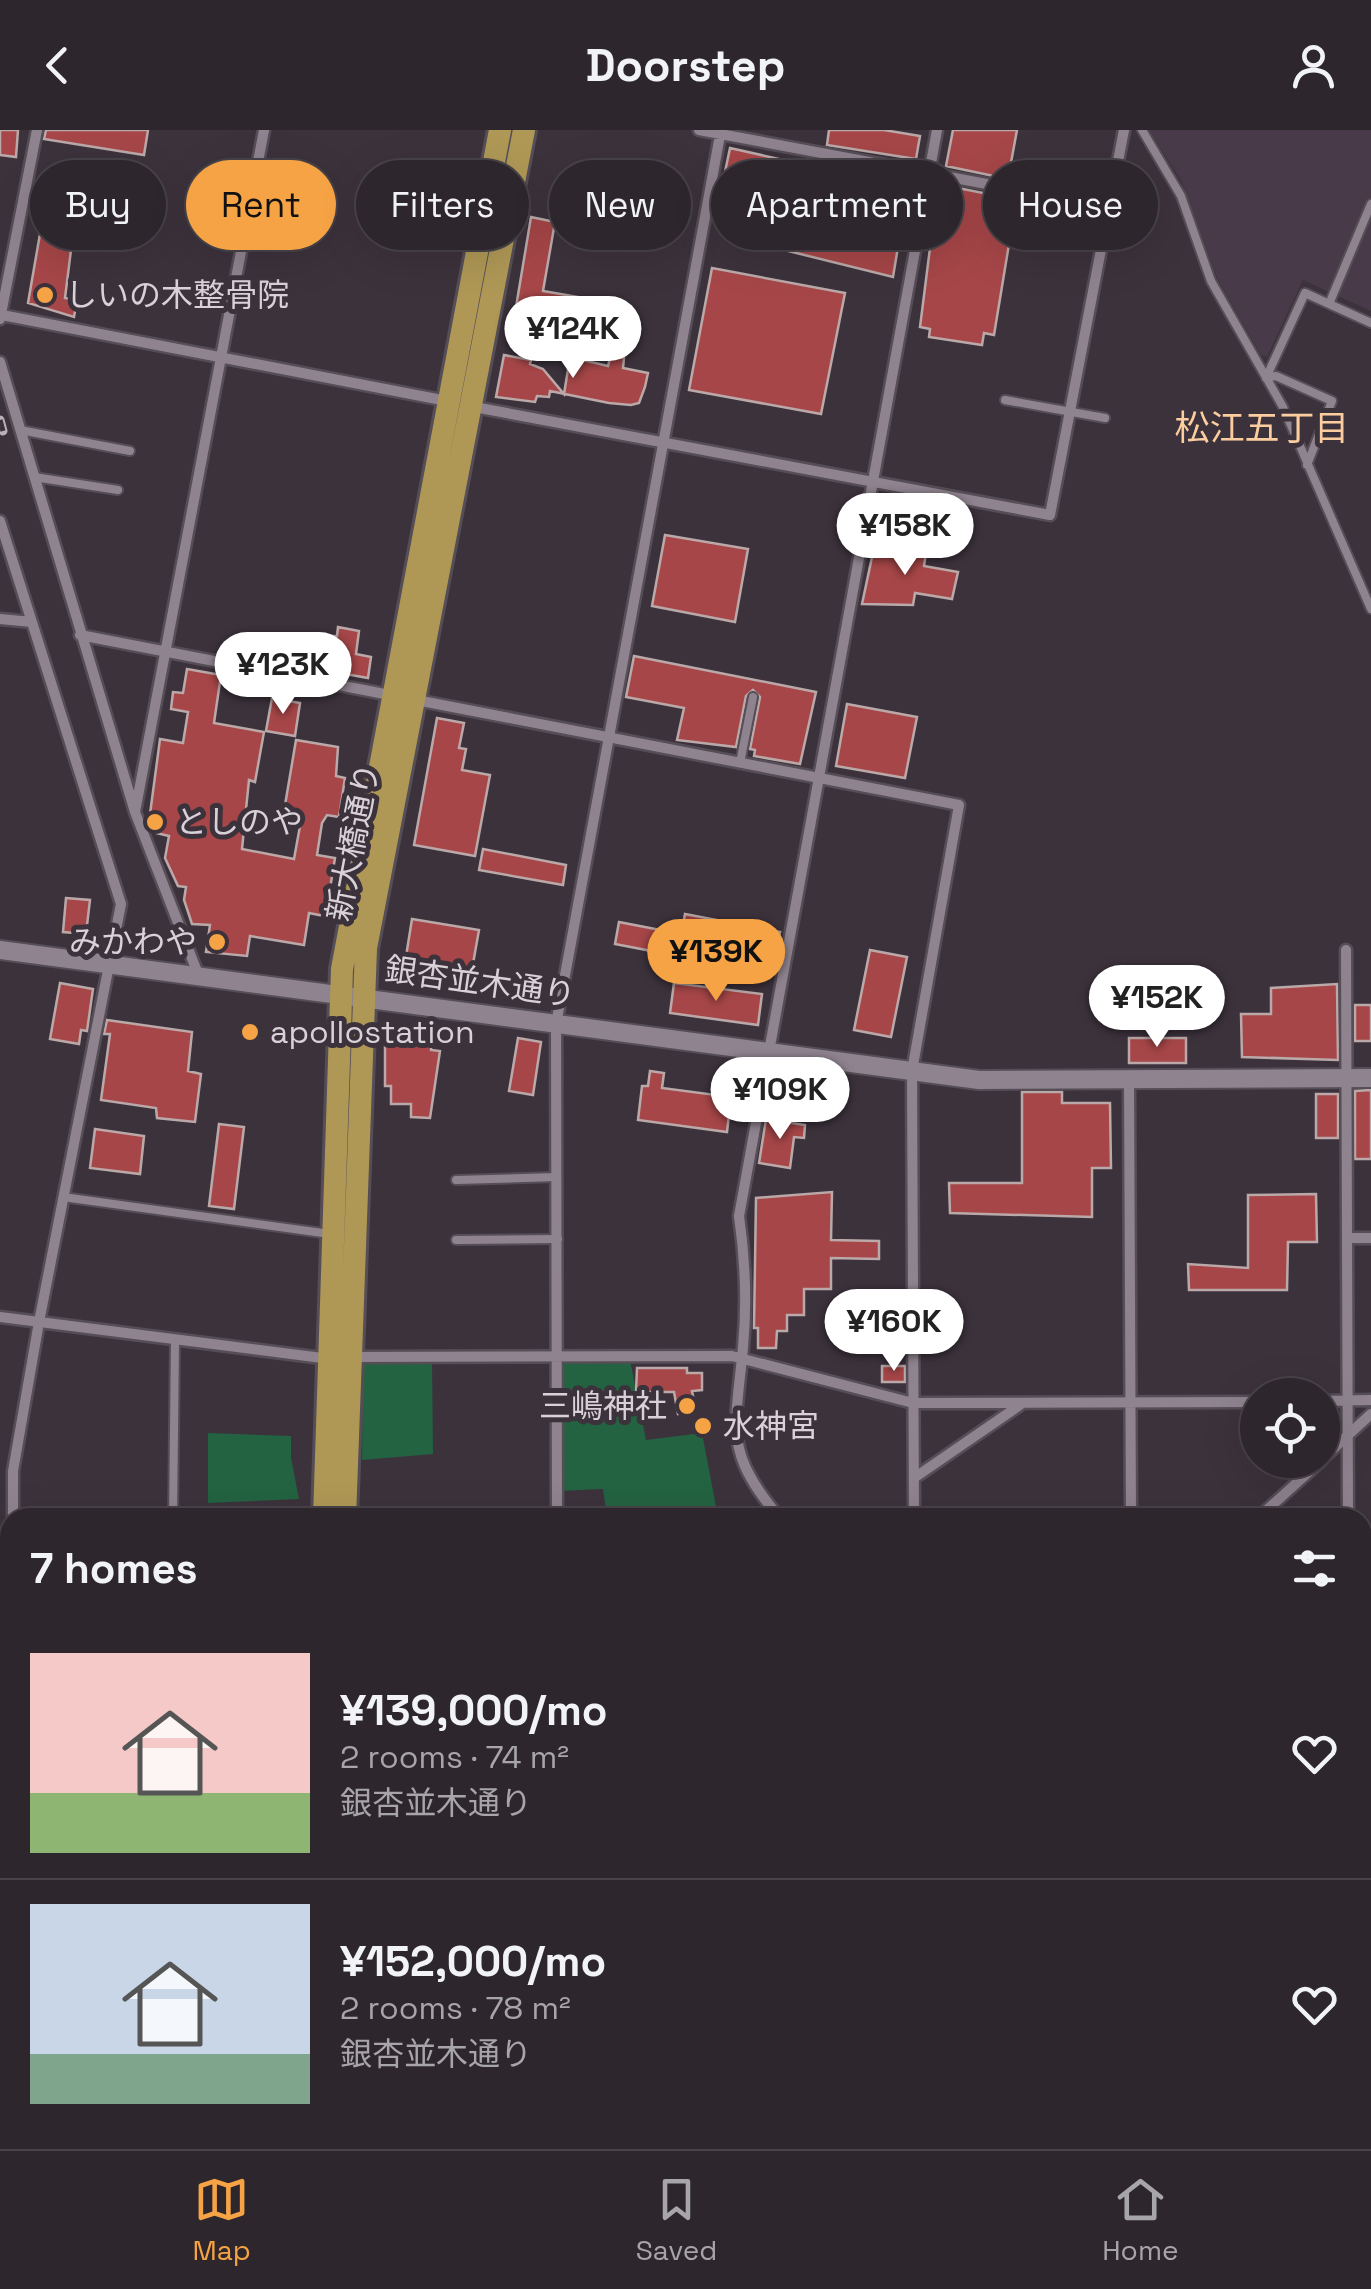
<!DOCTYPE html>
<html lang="en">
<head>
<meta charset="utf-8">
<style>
  :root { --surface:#2d262d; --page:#393239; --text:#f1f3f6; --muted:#a7a5aa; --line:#484349; --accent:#f5a345 }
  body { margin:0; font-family:"Space Grotesk","Noto Sans JP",sans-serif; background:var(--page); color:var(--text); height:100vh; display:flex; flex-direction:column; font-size:38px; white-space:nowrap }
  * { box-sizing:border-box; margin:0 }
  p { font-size:32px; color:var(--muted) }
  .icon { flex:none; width:55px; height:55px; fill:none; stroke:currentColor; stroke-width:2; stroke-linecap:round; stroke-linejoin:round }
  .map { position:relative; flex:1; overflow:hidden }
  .drawer { position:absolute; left:0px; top:1378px; width:1372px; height:642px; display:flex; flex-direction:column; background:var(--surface); border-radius:30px 30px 0 0; box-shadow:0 10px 40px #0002,0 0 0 2px var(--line) }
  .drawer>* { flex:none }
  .banner { position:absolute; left:30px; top:30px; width:1312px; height:90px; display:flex; gap:20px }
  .controls { position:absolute; left:1240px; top:1248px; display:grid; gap:20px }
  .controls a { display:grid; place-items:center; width:100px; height:100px; border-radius:50%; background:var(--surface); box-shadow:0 10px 40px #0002,0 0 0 2px var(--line); font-size:50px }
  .price { position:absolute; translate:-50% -85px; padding:0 22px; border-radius:35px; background:#fff; color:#222; font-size:32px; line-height:65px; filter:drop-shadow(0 2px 5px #0008) }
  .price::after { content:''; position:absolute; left:50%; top:60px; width:30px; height:22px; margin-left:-15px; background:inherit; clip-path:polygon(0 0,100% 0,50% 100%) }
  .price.current { background:var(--accent); color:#111 }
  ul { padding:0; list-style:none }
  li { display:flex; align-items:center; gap:30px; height:250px; padding:0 30px }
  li+li { border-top:2px solid var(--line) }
  li span { display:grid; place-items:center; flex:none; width:280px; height:200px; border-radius:0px; color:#555 }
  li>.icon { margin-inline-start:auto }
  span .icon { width:120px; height:120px; fill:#fffc; stroke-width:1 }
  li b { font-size:42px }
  h2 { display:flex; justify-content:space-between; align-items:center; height:120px; padding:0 30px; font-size:42px }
  .chip { padding:0 35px; border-radius:45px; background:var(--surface); box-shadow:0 10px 40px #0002,0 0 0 2px var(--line); font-size:35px; line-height:90px }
  .chip.current { background:var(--accent); color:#111 }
  header { display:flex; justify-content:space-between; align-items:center; height:130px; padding:0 30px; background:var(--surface); font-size:45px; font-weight:700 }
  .tab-bar { display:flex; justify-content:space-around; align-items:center; height:140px; border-top:2px solid var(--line); background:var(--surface); font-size:28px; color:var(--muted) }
  .tab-bar a { display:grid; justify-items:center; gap:5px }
  .tab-bar .current { color:var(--accent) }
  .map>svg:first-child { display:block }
  .built { fill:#493a49 }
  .green { fill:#236341 }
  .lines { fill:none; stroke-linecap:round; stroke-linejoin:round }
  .stream { stroke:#0c1b23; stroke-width:5 }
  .building { fill:#a64648; stroke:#bba9a9; stroke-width:2.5 }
  .service-casing { stroke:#564e56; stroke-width:12 }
  .minor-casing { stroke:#564e56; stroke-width:15 }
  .tertiary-casing { stroke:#564e56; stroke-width:22 }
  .primary-casing { stroke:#564e56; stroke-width:28 }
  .service { stroke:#8f838f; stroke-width:8 }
  .minor { stroke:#8f838f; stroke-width:10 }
  .tertiary { stroke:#8f838f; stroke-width:18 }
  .primary { stroke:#af9856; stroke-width:22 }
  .rail-casing { stroke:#b8b1b8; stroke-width:9 }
  .rail { stroke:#3c323c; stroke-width:5; stroke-dasharray:15; stroke-linecap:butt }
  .poi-dot { fill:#f5a345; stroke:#3c323c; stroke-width:4 }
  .labels { text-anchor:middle; stroke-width:10; stroke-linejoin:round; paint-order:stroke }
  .poi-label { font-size:32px; fill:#d8d2d8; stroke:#3c323c; text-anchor:start }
  .street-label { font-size:32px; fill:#d8d2d8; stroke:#3c323c }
  .neighbourhood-label { font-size:35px; fill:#fbcd9f; stroke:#3c323c }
</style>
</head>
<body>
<header><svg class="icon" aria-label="back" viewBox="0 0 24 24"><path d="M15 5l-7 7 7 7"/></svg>Doorstep<svg class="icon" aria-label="person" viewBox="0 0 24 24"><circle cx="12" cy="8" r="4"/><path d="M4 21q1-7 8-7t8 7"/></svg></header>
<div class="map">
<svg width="1371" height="2019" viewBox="0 0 1371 2019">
  <rect width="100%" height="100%" fill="#3c323c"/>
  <path class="built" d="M1149,0H1371V181L1303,150L1267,227L1261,225L1217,148L1181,51Z"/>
  <path class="green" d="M562,1229L630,1230L646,1310L702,1303L718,1387H607L603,1359L559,1361Z
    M432,1230L433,1324L362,1330L363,1231Z
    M208,1303L291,1306V1328L299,1369L208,1373Z"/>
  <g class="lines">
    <path class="stream" d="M0,1495L10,1494"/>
  </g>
  <path class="building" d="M0,0H18L16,27L0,25Z
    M46,0H148L144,25L44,9Z
    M829,0H884L920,6L916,29L827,15Z
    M953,0H1017L1008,49L946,36Z
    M730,18L819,38L809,92L868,104L875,57L907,63L893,147L760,114L772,51L725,42Z
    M953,57L1083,83L1079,108L1012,96L994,205L984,203L982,215L929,207L930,199L920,197L931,110L943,112Z
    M531,87L555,92L543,161L578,167L574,187L516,177Z
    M41,98L73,104L65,168L77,170L74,187L28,173Z
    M712,138L845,163L821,284L689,260Z
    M504,225L531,230L530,234L543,239L564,264L570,227L608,236L611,225L624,228L623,238L648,243L645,257L639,273L631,275L609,273L550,261L549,267L537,266L535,272L496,267Z
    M665,405L748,419L735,492L652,476Z
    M875,413L926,423L924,436L958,442L952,469L915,463L913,475L862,474Z
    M338,497L359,501L356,524L371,527L368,548L289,534L293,512L308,510L309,506H337Z
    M634,526L816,562L800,634L754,626L755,620L750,619L760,567L753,560L746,566L736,617L677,610L684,578L626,567Z
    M187,539L221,545L214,593L264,602L255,652L249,650L242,719L294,729L300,696L282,693L296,610L338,617L336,646L345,648L339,687L327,685L322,693L317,725L335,728L329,765L324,786L309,783L304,815L250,806L247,826L206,822L210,795L192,794L184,770L186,757L178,756L165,728L169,706L156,703L150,684L160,609L183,613L188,582L171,579L173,562L183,563Z
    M272,568L300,573L295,606L266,601Z
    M847,574L917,587L905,648L836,636Z
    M437,588L464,593L459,618L466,619L462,640L490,645L475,726L414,715Z
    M483,719L566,735L563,755L479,740Z
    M66,768L90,770L86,804L63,802Z
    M685,784L780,802L774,834L679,816Z
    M412,789L479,800L471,845L442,840L441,847L433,845L432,850L410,847L404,839Z
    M619,792L676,803L672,825L615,814Z
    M870,820L907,827L891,907L854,900Z
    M60,853L93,859L87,901L81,900L79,914L50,909Z
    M674,853L762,864L758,895L670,883Z
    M1337,854L1338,930L1242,927L1241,884H1271V858Z
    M1355,875H1371V911H1355Z
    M107,890L192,902L188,941L201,944L195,992L157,988L156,978L101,970L110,904H104Z
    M406,896L433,899L431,920L440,921L430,988L411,987V974H391V956H385V913Z
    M518,908L541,912L533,965L509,961Z
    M1129,908H1186V933H1129Z
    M650,941L664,943L662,958L731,967L727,1002L638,990L642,956H648Z
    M1371,960V1029H1355V961Z
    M1022,962H1062V973H1110L1111,1038H1092V1087L950,1083L949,1053H1022Z
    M1316,964H1338V1008H1316Z
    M766,989L805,995L804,1008L794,1007L790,1038L759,1033Z
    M219,994L244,997L234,1079L209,1076Z
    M95,999L144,1006L140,1044L90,1038Z
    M832,1062L831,1110L879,1111V1129L831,1128V1159H804V1185H787V1201H777L776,1218H758V1198H754L756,1068Z
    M1316,1064L1317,1112H1288L1287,1160H1189L1188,1134L1248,1138V1065Z
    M882,1236H905V1252H882Z
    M637,1238H687V1243H702V1260L692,1261L696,1280L678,1284L674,1262H636Z"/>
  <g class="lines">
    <g class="service-casing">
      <path id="service" d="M1142,0L1181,66L1211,151L1283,277L1371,479
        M1329,174L1371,74
        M1005,270L1105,288
        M20,300L130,321
        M1307,335L1332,271L1276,246L1266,248L1305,163L1371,193
        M34,347L118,360
        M740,633L753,567
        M456,1050L557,1047
        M63,1067L330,1104
        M456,1110L558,1109
        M173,1388L175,1211
        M1362,1671L1371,1677
        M0,1710H10
        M0,1786H10
        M0,1836H10
        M0,1887H10
        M0,1940H10
        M0,1971L10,1972
        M1362,2006L1368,2019"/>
    </g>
    <g class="minor-casing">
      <path id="minor" d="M699,0L1109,77
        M2,185L447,271
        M0,189L37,0
        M0,232L135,682L198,844
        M469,276L1050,385L1124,0
        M0,391L121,774L39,1192L13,1341V1388
        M0,489L32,492
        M80,505L395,566
        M411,569L959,675L912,941L914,1388
        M135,682L264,0
        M1346,820L1348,1388
        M1129,951L1131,1388
        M1347,1108H1371
        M0,1187L330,1229
        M350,1227L732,1226L913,1273L1258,1272
        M1322,1271L1371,1270
        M1322,1329L1371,1284
        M914,1348L1020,1275
        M557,1388L556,894L721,0
        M780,1388C722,1321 736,1297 743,1217C747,1174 745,1128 739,1086L937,0
        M1258,1388L1322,1330
        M0,1656L10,1507
        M1362,1724L1371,1717
        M1362,1821L1371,1815
        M1362,1880L1371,1879
        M1362,1929L1371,1928
        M1196,2010L1202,2019
        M135,2019V2010
        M773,2019L774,2010"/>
    </g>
    <g class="tertiary-casing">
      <path id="tertiary" d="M0,820L979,950L1371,948
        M0,1475L10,1473
        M1362,1616L1371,1622"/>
    </g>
    <g class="primary-casing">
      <path id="primary" d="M324,1388L342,839L500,0
        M345,1388L366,818L524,0
        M310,2019V2010
        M332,2019V2010"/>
    </g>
    <use href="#service" class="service"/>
    <use href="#minor" class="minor"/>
    <use href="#tertiary" class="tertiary"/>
    <use href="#primary" class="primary"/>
    <g class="rail-casing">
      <path id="rail" d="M0,290L3,301"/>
    </g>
    <use href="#rail" class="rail"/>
  </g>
  <g class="poi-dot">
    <circle cx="45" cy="165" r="10"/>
    <circle cx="155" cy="692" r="10"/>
    <circle cx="217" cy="812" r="10"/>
    <circle cx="250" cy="902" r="10"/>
    <circle cx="687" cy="1276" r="10"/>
    <circle cx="703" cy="1296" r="10"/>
  </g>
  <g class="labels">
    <g class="poi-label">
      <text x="65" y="176">しいの木整骨院</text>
      <text x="175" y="703">としのや</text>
      <text x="197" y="823" text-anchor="end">みかわや</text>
      <text x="270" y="913">apollostation</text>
      <text x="667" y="1287" text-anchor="end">三嶋神社</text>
      <text x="723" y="1307">水神宮</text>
    </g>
    <g class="street-label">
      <text transform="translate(353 712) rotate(-79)" y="11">新大橋通り</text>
      <text transform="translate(480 852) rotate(8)" y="11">銀杏並木通り</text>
    </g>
    <g class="neighbourhood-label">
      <text x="1262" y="310">松江五丁目</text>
    </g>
  </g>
</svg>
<div class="controls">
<a><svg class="icon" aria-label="locate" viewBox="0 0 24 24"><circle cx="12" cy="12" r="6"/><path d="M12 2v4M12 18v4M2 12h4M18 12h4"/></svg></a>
</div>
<b class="price" style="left:573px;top:251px">¥124K</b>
<b class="price" style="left:905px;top:448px">¥158K</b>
<b class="price" style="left:283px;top:587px">¥123K</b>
<b class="price current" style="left:716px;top:874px">¥139K</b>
<b class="price" style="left:1157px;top:920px">¥152K</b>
<b class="price" style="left:780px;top:1012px">¥109K</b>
<b class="price" style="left:894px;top:1244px">¥160K</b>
<div class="banner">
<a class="chip">Buy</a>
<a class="chip current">Rent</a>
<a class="chip">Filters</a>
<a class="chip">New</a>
<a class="chip">Apartment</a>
<a class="chip">House</a>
</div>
<section class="drawer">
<h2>7 homes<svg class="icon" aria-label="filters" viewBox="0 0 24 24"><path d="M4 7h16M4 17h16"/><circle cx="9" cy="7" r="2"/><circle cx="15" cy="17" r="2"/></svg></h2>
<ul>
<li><span style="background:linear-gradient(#f6c9c9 70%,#8fb573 0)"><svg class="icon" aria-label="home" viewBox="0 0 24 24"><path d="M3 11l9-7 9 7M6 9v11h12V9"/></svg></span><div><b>¥139,000/mo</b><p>2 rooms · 74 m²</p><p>銀杏並木通り</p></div><svg class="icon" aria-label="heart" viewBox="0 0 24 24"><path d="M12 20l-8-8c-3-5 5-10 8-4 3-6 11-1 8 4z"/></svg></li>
<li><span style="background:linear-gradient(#c9d6e8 75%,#7fa58c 0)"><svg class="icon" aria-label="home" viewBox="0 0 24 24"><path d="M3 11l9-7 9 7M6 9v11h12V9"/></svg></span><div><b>¥152,000/mo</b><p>2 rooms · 78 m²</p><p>銀杏並木通り</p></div><svg class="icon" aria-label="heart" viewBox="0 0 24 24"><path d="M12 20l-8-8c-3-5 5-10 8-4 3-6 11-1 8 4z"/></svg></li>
</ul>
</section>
</div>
<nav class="tab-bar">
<a class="current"><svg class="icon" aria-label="map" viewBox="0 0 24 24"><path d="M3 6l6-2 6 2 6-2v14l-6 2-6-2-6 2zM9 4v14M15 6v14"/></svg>Map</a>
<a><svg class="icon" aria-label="saved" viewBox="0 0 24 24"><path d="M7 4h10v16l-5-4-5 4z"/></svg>Saved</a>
<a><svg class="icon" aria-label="home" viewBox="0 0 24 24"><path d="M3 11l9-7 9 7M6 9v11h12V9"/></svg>Home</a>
</nav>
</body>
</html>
